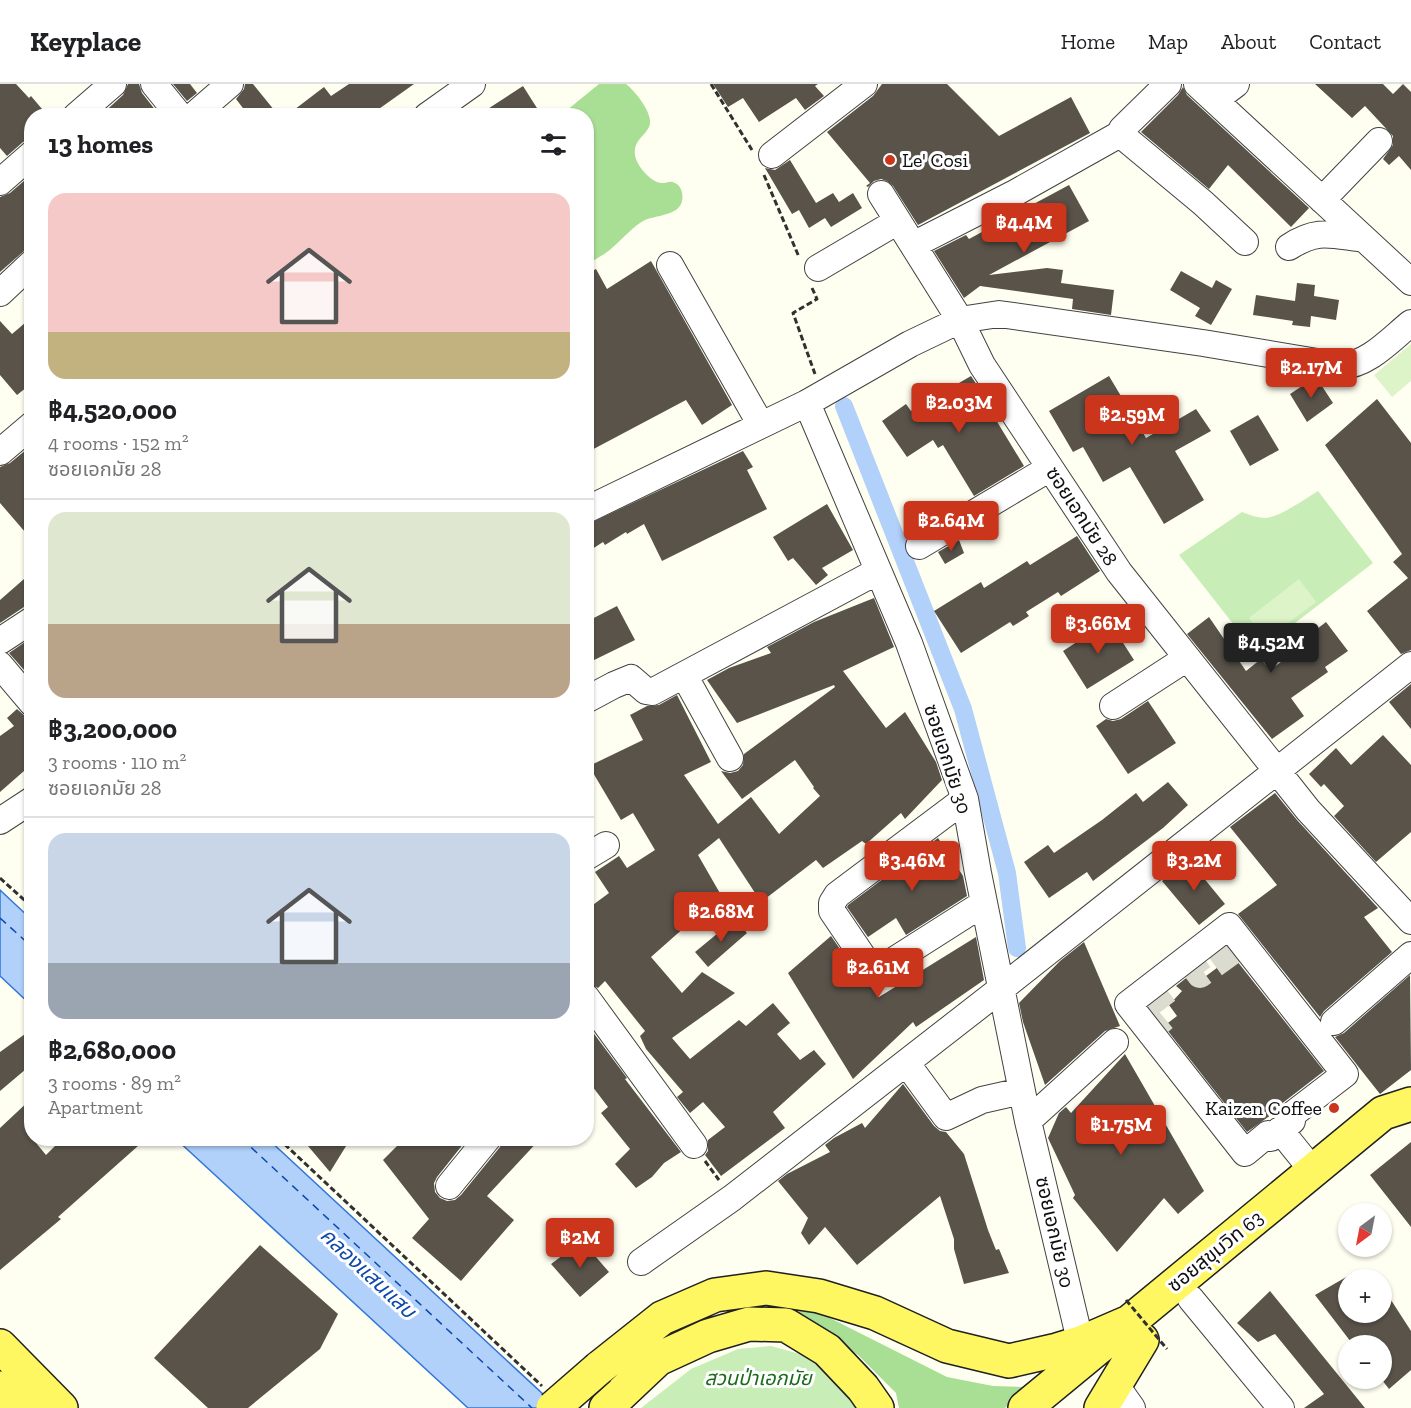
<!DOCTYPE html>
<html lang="en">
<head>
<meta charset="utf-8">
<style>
  :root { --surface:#fff; --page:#f6f6f6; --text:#202124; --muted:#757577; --line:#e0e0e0; --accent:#cb351b }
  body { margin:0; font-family:"Zilla Slab","Noto Sans Thai",serif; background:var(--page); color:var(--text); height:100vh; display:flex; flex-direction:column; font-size:22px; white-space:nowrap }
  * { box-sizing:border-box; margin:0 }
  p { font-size:20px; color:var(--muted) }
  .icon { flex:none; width:33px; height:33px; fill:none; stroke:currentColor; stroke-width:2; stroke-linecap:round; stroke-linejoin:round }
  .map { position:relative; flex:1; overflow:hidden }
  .drawer { position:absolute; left:24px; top:24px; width:570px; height:1038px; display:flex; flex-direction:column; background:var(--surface); border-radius:24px; box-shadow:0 2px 4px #0004 }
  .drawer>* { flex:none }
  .needle { width:39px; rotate:212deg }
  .fabs { position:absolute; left:1338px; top:1119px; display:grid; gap:12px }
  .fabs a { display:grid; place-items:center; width:54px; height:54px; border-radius:50%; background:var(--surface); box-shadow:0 2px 4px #0004; font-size:30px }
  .price { position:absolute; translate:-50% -51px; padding:0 14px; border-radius:6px; background:var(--accent); color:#fff; font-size:20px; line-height:39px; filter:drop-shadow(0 2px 3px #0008) }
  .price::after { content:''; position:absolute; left:50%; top:36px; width:18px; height:14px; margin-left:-9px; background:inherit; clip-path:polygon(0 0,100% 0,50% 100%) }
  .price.on { background:#222; color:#fff }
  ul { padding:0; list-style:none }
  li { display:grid; align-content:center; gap:12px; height:318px; padding:0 24px }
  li+li { border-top:2px solid var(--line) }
  li span { display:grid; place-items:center; height:186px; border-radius:18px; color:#555 }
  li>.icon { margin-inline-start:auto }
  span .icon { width:108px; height:108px; fill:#fffc; stroke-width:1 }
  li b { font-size:26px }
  h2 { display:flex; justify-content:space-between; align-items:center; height:72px; padding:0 24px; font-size:26px }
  header { display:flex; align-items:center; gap:36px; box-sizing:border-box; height:84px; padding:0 30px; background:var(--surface); border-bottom:2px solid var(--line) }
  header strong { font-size:28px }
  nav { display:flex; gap:33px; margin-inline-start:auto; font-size:21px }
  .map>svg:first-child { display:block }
  .green { fill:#c8edb7 }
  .forest { fill:#a8df95 }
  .pitch { fill:#ddf4c9 }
  .water { fill:#b1d1fb; stroke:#3276d8; stroke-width:1.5 }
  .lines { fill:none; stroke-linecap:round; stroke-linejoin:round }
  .canal { stroke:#b1d1fb; stroke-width:18 }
  .ferry { stroke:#0d48ac; stroke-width:1.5; stroke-dasharray:8 6; stroke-linecap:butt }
  .building { fill:#59534a }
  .minor-tunnel { stroke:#dbdbcf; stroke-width:26; stroke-dasharray:26 13; stroke-linecap:butt }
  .minor-casing { stroke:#424242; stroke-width:28 }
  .major-casing { stroke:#202020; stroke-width:36 }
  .path { stroke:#313131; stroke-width:3; stroke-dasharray:6 3; stroke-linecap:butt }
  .minor { stroke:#fff; stroke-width:26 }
  .major { stroke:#fff761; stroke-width:33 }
  .major-bridge-casing { stroke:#202020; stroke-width:36; stroke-linecap:butt }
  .path-bridge { stroke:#313131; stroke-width:3; stroke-dasharray:6 3; stroke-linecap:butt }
  .major-bridge { stroke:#fff761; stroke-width:33 }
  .poi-dot { fill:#cb351b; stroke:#fff; stroke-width:2 }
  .labels { text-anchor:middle; stroke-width:6; stroke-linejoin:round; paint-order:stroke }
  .poi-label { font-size:20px; fill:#0f0f0f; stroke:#fff; text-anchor:start }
  .street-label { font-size:20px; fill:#0f0f0f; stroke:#fff }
  .park-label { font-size:20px; font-style:italic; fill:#1a6d19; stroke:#fff }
  .water-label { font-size:21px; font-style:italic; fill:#0d48ac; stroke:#fff }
</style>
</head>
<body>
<header>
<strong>Keyplace</strong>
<nav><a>Home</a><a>Map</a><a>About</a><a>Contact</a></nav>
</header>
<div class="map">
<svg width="1411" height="1324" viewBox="0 0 1411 1324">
  <rect width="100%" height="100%" fill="#fffff1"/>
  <path class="green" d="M1318,407L1373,479L1256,569L1179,471L1242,428C1250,431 1258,434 1266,434C1280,433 1305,415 1318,407Z
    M771,1262L814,1274L859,1324H641L691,1285L738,1265Z"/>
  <path class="forest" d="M599,0H626C635,7 655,31 649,43C644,53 633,57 635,71C636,81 651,99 662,99C667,99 670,96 675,99C683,102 685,117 679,123C673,131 655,132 645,136C633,142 624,154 613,163C606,170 595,175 587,181L586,32L561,31Z
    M756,1221H787L822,1230L947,1293L993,1302L1029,1303L1005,1324H899L896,1309L858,1271L816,1245L705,1243Z"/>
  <path class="pitch" d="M1411,260V297L1392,313L1374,291Z
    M1299,495L1316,518L1266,556L1249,534Z"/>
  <path class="water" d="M0,806L31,835V921L0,892Z
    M176,1055H268L558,1324H468Z"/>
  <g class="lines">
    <path class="canal" d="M844,322L963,625L1007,789L1017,864"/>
    <path class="ferry" d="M0,834L32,863
      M241,1054L532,1324"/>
  </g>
  <path class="building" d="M0,0H16L29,14L31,12L48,32H32V55L23,58L7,72L0,64Z
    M128,0H139L142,9L160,32H100L123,11Z
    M173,0H190L197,9L187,17Z
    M245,0H253L279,32H249L236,15L244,5Z
    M349,0H414L369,32H286L324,3L331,12Z
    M713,0H818L815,2L824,12L805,26L796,14L759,38L743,14L728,23Z
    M882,0H947L999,52L1071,13L1090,49L918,141L893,102L887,97L881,95L874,97L868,103L866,102L870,99L827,48L873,12Z
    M1315,0H1383L1393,10L1403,0L1411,8V86L1399,72L1389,81L1383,75L1393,61V52L1365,22L1352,34Z
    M523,2L542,32H477Z
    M1183,3L1187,11L1309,124L1291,143L1228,81L1209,105L1141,48L1178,11Z
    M790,76L816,119L833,109L839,118L853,109L862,124L831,143L825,134L809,144L799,126L792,130L765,84L775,86Z
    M32,90V160L0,188V113L10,109Z
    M1069,101L1089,137L989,191L1047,184L1063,186L1061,199L1114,206L1111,231L1072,225L1073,215L980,202L964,214L934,167L966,151L969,155Z
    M651,177L732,321L702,341L686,316L586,369V190L596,185L607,205Z
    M1181,187L1212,204L1216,196L1232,205L1211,241L1195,232L1200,224L1170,206Z
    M1297,199L1315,201L1314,212L1339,216L1336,236L1311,232L1310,243L1292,241L1293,237L1253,231L1256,211L1295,217Z
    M32,233V299L17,311L0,291V237L12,250Z
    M971,292L996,330L993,331L1024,382L974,412L943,361L938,364L933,356L907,373L882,337L906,320L911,327Z
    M1109,292L1146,354L1196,325L1211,347L1175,367L1204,416L1164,440L1130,383L1103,398L1083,363L1073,368L1049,327Z
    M1316,293L1333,319L1307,338L1290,310Z
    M1377,315L1411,359V566L1401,570L1367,527L1408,494L1393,478L1402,470L1325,361Z
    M1258,331L1279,366L1250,382L1230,347Z
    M32,361V456L0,419V383L10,379Z
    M743,367L753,383L747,386L767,425L662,477L644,440L627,450L626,448L605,461L603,458L586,469V441Z
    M827,420L853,466L822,484L828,491L816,501L793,474L788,477L773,453Z
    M1077,452L1100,487L1061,512L1058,508L1026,528L1029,532L1013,542L1010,538L961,569L934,527L981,498L984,504L1027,477L1030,481Z
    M959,456L964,469L945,480L938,468Z
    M32,488V521L24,523L0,539V516Z
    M874,514L894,563L843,587L886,644L905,628L936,678L942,696L905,735L901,729L866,760L862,757L823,784L816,776L761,818L719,754L698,771L721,811L651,873L682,909L702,888L735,909L672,954L690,975L739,936L746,942L773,919L790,939L777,950L800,976L814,966L826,980L773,1028L785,1044L721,1092L705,1071L708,1067V1056L725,1043L703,1018L690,1029L677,1013L683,1008L646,965L640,952L645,947L605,897L598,904L586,898V826L609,809L595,788L619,772L627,784L655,766L633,729L621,736L589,682L643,656L630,631L647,622L659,621L677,611L711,678L684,691L718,740L751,713L779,750L820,712L813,704L814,703L795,676L742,715L721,687L730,689L738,687L743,681L744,670L835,603L834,601L737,639L707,596L729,584L771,569L767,563L814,538Z
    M617,522L635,556L586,580V538Z
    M1209,533L1246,587L1261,575L1270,586L1311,556L1308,552L1326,538L1348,567L1325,583L1328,588L1291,614L1304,632L1272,655L1187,550Z
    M1109,537L1134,576L1087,605L1063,567Z
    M28,556L32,560V595L9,569Z
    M1411,600V645L1389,618Z
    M1148,617L1176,659L1128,690L1096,642L1106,635L1113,637L1121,635Z
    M17,625L26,633L32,634V680L0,708V652L14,642L7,634Z
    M1383,651L1411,681V748L1376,778L1334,732L1344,722L1324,700L1321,703L1309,690L1336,664L1351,681Z
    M1168,698L1188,721L1163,744L1093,797L1087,788L1049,814L1024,778L1048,761L1054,769L1102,736L1136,709L1143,718Z
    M1275,709L1297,736L1378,824L1364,833L1392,868L1324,927L1320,933L1238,830L1277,801L1230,743Z
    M938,754L963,792L967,812L906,851L896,834L868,853L847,823L848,821Z
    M1189,776L1225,820L1199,841L1162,797Z
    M735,835L747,849L708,883L695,868Z
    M831,852L862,897L871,903L879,913L976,853L984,896L916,943L913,938L853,995L788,889Z
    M1084,858L1120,942L1105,947L1045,1001L1023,938L1019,919L1060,877Z
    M1233,872L1324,987L1280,1021L1275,1028L1247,1048L1164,942L1177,932L1169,921L1182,907L1176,902L1195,887L1202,895Z
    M1410,891L1411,986L1380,1010L1335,953L1344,949Z
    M586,939L627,994L625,995L681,1068L664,1079L652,1093L636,1104L615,1080L630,1065L601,1029L608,1023L586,994Z
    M32,945V980L0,1007V968Z
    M1125,970L1204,1107L1178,1130L1164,1114L1117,1168L1073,1114L1075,1111L1048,1054L1059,1029L1066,1023L1071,1029Z
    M903,1000L934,1042L940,1047L946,1048L964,1070L988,1146L996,1166L999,1165L1009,1189L964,1200L954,1165V1155L940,1112L857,1181L825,1143L809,1161L801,1149L808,1134L778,1097L787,1090L830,1068L825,1061L834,1054L862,1039L865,1044Z
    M32,1014V1054L46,1071L63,1054H147L58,1133L61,1135L0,1186V1044Z
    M317,1054H351L330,1088L308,1062Z
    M405,1054H468L437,1093L434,1099L435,1108L440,1114L447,1117L455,1116L461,1111L500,1063L503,1054H541L487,1112L514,1136L461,1197L412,1154L429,1135L383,1076Z
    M1411,1058V1143L1370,1091Z
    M582,1157L609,1188L580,1213L551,1180Z
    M260,1161L338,1230L320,1265L248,1324H208L154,1274Z
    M1348,1192V1228H1382V1202L1411,1247V1286L1389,1305L1382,1296V1262H1354L1315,1211Z
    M1270,1207L1365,1324H1304L1324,1310L1275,1250L1258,1258L1237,1239Z"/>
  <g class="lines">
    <path class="minor-tunnel" d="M1187,874L1200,891L1243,860
      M1149,904L1169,930L1149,947"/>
    <g class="minor-casing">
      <path id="minor" d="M154,0L180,32
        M1168,0L1122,45L1120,50L1203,119L1245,158
        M1197,0L1411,198
        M1215,16L1236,0
        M76,32L113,0
        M193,32L230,0
        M427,32L472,0
        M772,71L864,0
        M0,98L32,70
        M881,110L960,236L982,281L1119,488L1308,726L1411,837
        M1322,116L1379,57
        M913,161L1015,109L1120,50
        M1289,163C1318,144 1331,151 1364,155
        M670,181L761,341
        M818,184L898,137
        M0,209L32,179
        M807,319L909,559L965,715L978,789L1028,1037L1078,1248L1083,1258
        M0,368L32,341
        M586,426L807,319L910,260L960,236L999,230L1203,259L1341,282C1368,281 1390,256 1411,239
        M919,462L1050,384
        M0,557L32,536
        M0,581L32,619
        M684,591L730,674
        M586,616L614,601L631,594L646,607L652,608L878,487
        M1113,622L1187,574
        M965,715L837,811L832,819V827L874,889L984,819
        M0,737L32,716
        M586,773L606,761
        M1229,842L1345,990L1289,1033L1292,1037L1271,1054L1268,1050L1245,1069L1128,920Z
        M586,913L694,1061
        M1334,938L1411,871
        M913,988L946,1033L982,1016L1022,1007
        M1028,1037L1115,958
        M1280,1046L1313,1087
        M449,1102L488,1054
        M641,1178L732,1114L1002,904L1411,581
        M1191,1215L1281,1324
        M1115,1300L1132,1324"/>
    </g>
    <g class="major-casing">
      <path id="major" d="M0,1262L61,1324
        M599,1284L662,1234L715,1211L766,1204L819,1212L875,1229L947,1262L1009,1277L1057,1266L1083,1258L1127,1239
        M0,1304L21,1324
        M606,1324L658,1275L708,1252L749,1240L786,1241L827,1266L863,1304L877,1324
        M1025,1324L1383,1029L1411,1020
        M1101,1324L1142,1256"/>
    </g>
    <path class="path" d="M711,0L752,66
      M764,91L799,173
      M812,204L817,215L793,229L815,290
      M0,794L32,823
      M278,1054L542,1302
      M705,1077L719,1096"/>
    <use href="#minor" class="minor"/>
    <use href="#major" class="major"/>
    <g class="major-bridge-casing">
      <path id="major-bridge" d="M553,1324L599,1284"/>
    </g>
    <path class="path-bridge" d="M1126,1216L1167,1265"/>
    <use href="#major-bridge" class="major-bridge"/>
  </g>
  <g class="poi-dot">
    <circle cx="890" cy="76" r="6"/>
    <circle cx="1334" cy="1024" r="6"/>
  </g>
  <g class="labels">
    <g class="poi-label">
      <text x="902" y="83">Le' Cosi</text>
      <text x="1322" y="1031" text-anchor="end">Kaizen Coffee</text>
    </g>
    <g class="street-label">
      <text transform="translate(1082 432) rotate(57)" y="7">ซอยเอกมัย 28</text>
      <text transform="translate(948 675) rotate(72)" y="7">ซอยเอกมัย 30</text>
      <text transform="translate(1055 1148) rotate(77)" y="7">ซอยเอกมัย 30</text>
      <text transform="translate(1215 1167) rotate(-39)" y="7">ซอยสุขุมวิท 63</text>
    </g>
    <g class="park-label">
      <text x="758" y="1301">สวนป่าเอกมัย</text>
    </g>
    <g class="water-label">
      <text transform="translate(368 1189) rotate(43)" y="7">คลองแสนแสบ</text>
    </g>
  </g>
</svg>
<div class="fabs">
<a><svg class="needle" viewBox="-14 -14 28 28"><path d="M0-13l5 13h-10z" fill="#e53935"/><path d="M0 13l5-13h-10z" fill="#757577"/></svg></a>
<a>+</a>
<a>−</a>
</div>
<b class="price" style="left:1024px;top:170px">฿4.4M</b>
<b class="price" style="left:1311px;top:315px">฿2.17M</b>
<b class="price" style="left:959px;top:350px">฿2.03M</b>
<b class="price" style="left:1132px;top:362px">฿2.59M</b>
<b class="price" style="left:951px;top:468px">฿2.64M</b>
<b class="price" style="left:1098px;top:571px">฿3.66M</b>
<b class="price on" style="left:1271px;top:590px">฿4.52M</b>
<b class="price" style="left:912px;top:808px">฿3.46M</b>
<b class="price" style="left:1194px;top:808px">฿3.2M</b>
<b class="price" style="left:721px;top:859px">฿2.68M</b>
<b class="price" style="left:878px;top:915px">฿2.61M</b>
<b class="price" style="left:1121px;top:1072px">฿1.75M</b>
<b class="price" style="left:580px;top:1185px">฿2M</b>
<section class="drawer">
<h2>13 homes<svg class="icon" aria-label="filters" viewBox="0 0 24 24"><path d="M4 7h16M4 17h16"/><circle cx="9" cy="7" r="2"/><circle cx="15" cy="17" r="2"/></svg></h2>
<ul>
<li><span style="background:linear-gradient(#f6c9c9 75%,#c2b280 0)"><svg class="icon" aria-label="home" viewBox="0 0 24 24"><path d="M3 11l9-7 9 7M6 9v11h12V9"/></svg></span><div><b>฿4,520,000</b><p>4 rooms · 152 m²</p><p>ซอยเอกมัย 28</p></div></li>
<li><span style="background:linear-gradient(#dfe7d0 60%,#b9a48a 0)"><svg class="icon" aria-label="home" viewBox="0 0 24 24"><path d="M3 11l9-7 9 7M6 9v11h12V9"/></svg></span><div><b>฿3,200,000</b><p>3 rooms · 110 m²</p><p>ซอยเอกมัย 28</p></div></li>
<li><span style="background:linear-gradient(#c9d6e8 70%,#9aa5b1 0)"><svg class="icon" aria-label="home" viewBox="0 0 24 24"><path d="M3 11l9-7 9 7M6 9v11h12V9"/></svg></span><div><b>฿2,680,000</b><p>3 rooms · 89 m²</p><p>Apartment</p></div></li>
</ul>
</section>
</div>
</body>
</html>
